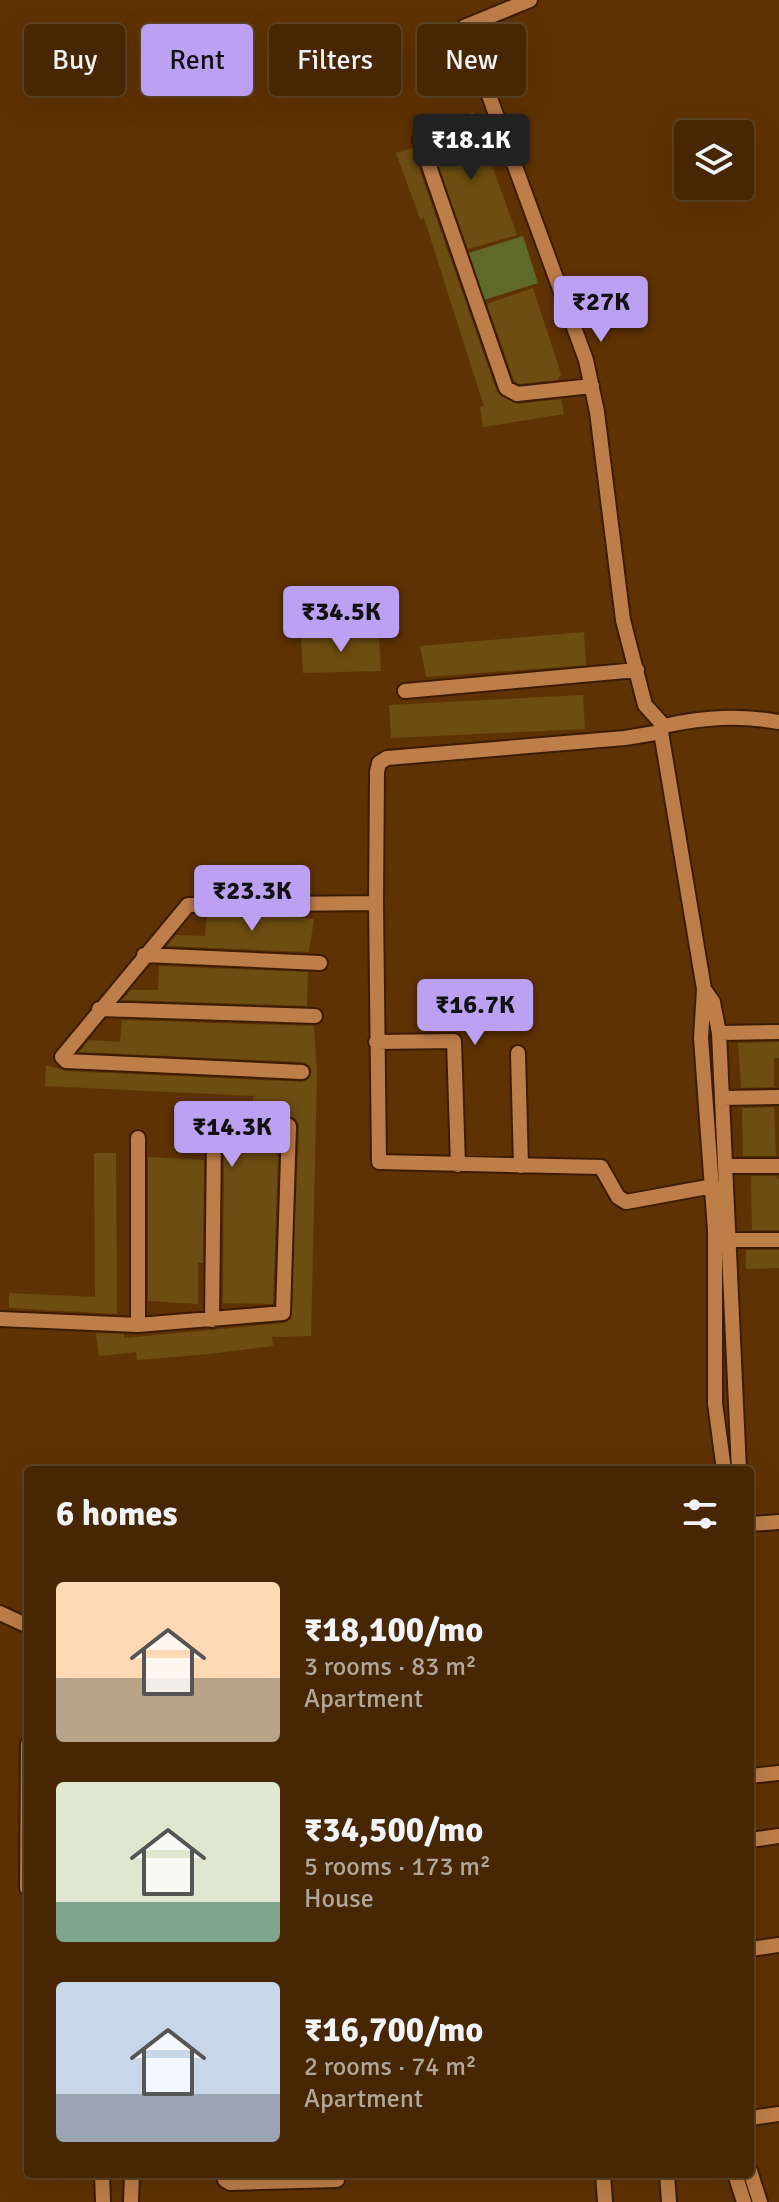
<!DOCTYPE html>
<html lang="en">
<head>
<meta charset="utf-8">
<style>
  :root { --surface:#472603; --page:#4e2e0d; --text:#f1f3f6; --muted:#b0a59a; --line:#5f4325; --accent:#bca0f2 }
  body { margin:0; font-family:Signika,sans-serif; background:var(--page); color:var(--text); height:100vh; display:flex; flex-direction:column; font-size:30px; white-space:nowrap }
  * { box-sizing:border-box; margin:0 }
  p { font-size:26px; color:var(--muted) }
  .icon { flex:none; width:44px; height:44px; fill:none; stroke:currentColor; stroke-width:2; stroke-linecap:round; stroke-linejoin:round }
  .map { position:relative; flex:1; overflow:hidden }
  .sheet { position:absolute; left:24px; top:1466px; width:730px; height:712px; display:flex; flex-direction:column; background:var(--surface); border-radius:8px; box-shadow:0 8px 32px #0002,0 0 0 2px var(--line) }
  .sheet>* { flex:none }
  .top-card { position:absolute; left:24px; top:24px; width:732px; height:72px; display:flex; gap:16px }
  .fabs { position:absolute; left:674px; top:120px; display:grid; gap:16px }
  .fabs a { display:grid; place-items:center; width:80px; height:80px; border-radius:8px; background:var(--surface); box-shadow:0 8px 32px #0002,0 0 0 2px var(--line); font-size:40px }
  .price { position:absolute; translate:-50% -68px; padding:0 18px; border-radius:8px; background:var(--accent); color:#111; font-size:26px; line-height:52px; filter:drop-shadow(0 2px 4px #0008) }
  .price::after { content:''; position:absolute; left:50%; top:48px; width:24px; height:18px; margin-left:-12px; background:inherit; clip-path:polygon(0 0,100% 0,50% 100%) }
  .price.selected { background:#222; color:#fff }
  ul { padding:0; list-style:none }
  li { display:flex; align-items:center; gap:24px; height:200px; padding:0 32px }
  li span { display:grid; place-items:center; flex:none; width:224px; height:160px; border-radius:8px; color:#555 }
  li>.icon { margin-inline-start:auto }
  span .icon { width:96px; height:96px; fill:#fffc; stroke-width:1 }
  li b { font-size:34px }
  h2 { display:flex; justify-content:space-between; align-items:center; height:96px; padding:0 32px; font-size:34px }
  .tag { padding:0 28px; border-radius:8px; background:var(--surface); box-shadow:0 8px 32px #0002,0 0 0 2px var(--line); font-size:28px; line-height:72px }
  .tag.selected { background:var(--accent); color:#111 }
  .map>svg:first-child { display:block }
  .green { fill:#5e692b }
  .building { fill:#6d4d11 }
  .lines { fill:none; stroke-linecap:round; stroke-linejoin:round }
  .minor-casing { stroke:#3c1c00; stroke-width:18 }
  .minor { stroke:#be7e49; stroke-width:14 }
</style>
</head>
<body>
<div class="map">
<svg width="779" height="2202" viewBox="0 0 779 2202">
  <rect width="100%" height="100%" fill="#5f3204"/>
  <path class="green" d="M523,236L538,283L484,300L469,253Z"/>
  <path class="building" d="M473,112L517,235L468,249L426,132Z
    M412,148L497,392L517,404L561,399L564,414L483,427L480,407L484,406L472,369L424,218L420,219L396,153Z
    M533,288L561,374L558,380L519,384L514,381L487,304Z
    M584,632L586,665L521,670L426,677L420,646Z
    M379,635L381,671L303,673L301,637Z
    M583,695L585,729L391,738L389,705Z
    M265,914L314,919L309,952L167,946L176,935L205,936L207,915Z
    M159,966L308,972L307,1006L122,1000L131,990H158Z
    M122,1020L314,1026L317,1074L311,1336L272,1337L273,1346L209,1354L137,1360L136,1352L99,1356L96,1333L124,1334V1338L284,1323L291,1319L299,1126L295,1118L289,1116L279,1126L273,1304L223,1303L224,1137H255L253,1096L45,1086L46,1065L66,1071L302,1082L312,1073L310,1067L302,1062L79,1052L89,1040L120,1042Z
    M779,1042V1058H774V1087L741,1088L738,1043Z
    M774,1107L776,1156H743L742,1108Z
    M94,1153H116L117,1314L9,1308V1293L95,1297Z
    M148,1157L204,1160L203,1263H198V1304L148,1301Z
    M751,1176H776L779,1180V1230H752Z
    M746,1250H779V1268L746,1269Z"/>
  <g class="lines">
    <g class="minor-casing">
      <path id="minor" d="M530,0L464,27L586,360L597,412L623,620L645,705L664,726
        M420,140L506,388L517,394L592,386
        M405,691L637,670
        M661,732L704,989L701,1038L715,1230V1403L724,1470
        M376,903L379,1162L601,1167L618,1197L626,1202L713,1186
        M144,955L320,963
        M704,989L713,1002L719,1033L739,1470
        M99,1009L315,1016
        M719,1033L779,1032
        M376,1042L454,1041L458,1165
        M518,1053L521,1166
        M302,1072L66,1061L62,1057L188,905L376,903L377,772L379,763L387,758L625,738L661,732L664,726C704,717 738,715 779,722
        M722,1098L779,1097
        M138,1138V1325
        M725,1166H779
        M729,1240H779
        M0,1319L138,1325L283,1313L289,1126
        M212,1320L214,1138
        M750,1524L779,1522
        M0,1613L28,1626
        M750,1776L779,1773
        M750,1840L779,1836
        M27,1888L28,1744
        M750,1949L779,1945
        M750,2118L779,2114
        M750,2171L760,2202
        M102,2174L103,2202
        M224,2174L225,2180L230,2183L337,2180
        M603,2174L605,2202
        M667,2174L669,2202
        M735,2174L744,2202
        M131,2202L132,2174"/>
    </g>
    <use href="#minor" class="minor"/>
  </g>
</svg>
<div class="fabs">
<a><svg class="icon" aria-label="layers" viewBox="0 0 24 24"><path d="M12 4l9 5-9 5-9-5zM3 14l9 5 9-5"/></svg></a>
</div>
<b class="price selected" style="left:471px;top:182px">₹18.1K</b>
<b class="price" style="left:601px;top:344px">₹27K</b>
<b class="price" style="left:341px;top:654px">₹34.5K</b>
<b class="price" style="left:252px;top:933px">₹23.3K</b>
<b class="price" style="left:475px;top:1047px">₹16.7K</b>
<b class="price" style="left:232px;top:1169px">₹14.3K</b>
<div class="top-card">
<a class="tag">Buy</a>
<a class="tag selected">Rent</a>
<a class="tag">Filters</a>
<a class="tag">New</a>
</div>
<section class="sheet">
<h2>6 homes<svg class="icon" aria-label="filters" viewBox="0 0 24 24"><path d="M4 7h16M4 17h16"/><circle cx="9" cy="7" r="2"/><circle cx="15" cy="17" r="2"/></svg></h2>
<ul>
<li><span style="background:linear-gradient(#ffd9b3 60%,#b9a48a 0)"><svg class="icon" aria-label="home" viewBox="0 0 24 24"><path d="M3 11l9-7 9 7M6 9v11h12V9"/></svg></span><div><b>₹18,100/mo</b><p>3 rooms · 83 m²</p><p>Apartment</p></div></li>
<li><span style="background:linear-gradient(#dfe7d0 75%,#7fa58c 0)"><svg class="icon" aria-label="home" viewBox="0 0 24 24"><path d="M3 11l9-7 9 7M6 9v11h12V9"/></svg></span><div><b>₹34,500/mo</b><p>5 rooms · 173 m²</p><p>House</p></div></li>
<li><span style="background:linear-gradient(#c9d6e8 70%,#9aa5b1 0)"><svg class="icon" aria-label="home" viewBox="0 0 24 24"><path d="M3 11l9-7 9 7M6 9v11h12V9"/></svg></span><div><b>₹16,700/mo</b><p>2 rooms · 74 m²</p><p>Apartment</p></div></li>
</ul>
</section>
</div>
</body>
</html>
